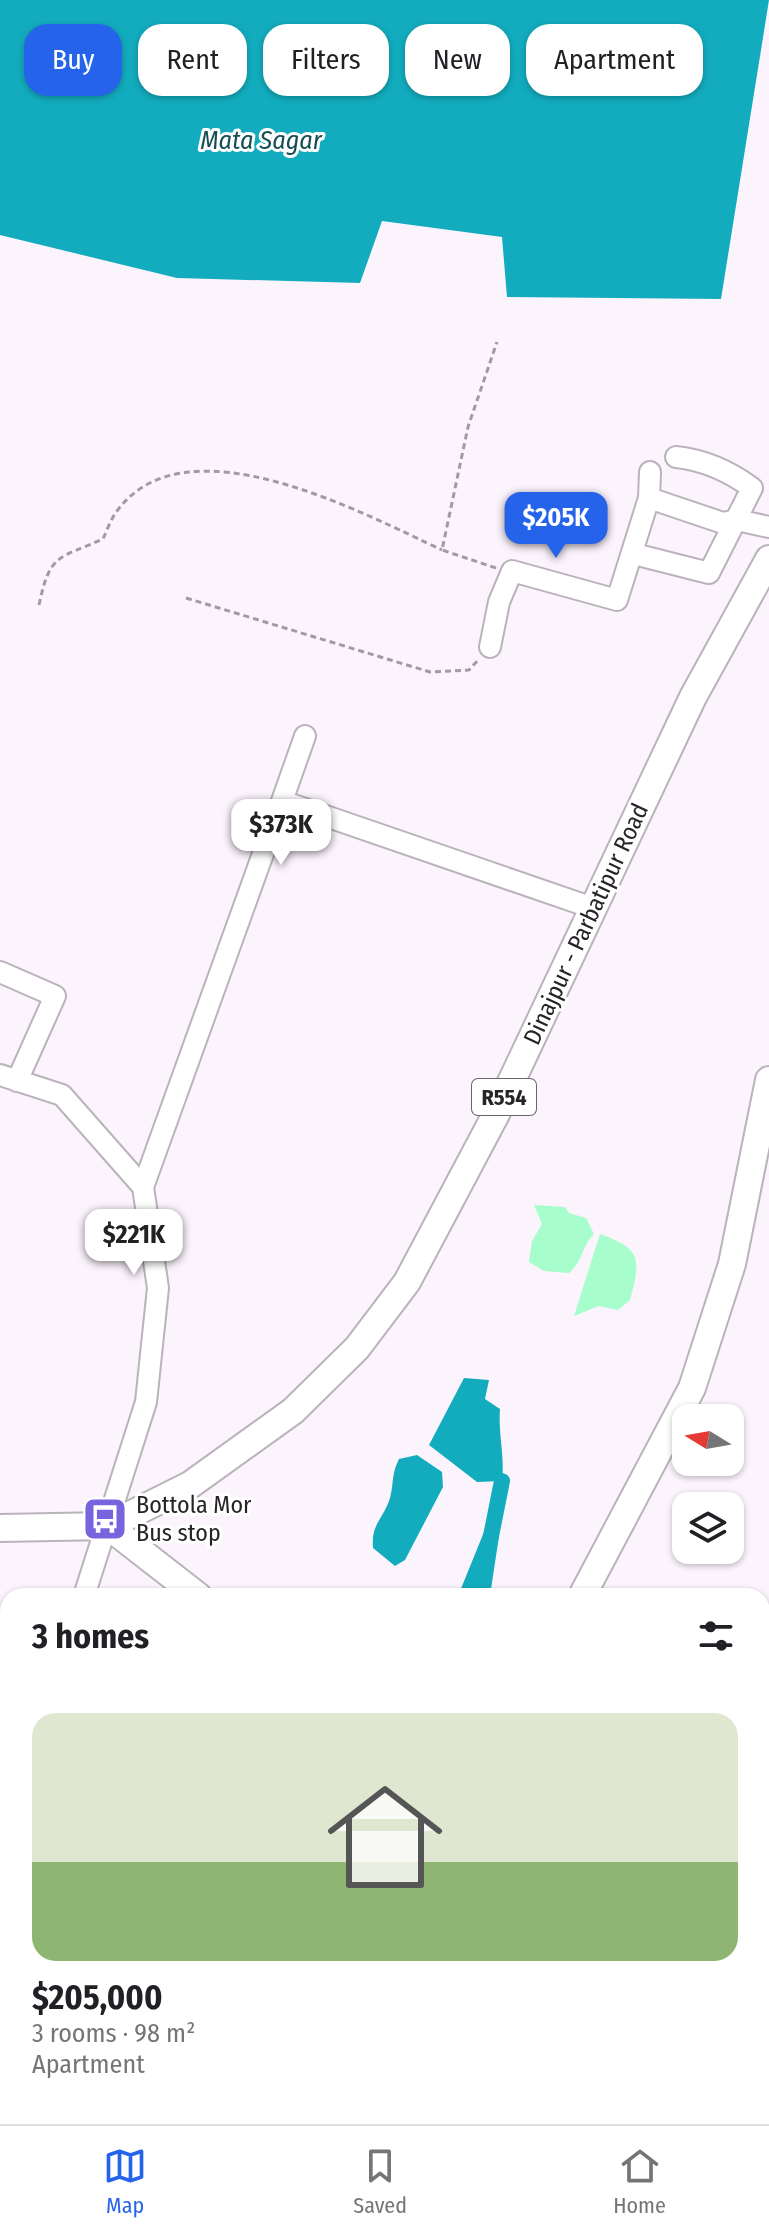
<!DOCTYPE html>
<html lang="en">
<head>
<meta charset="utf-8">
<style>
  :root { --surface:#fff; --page:#f6f6f6; --text:#202124; --muted:#757577; --line:#e0e0e0; --accent:#2563eb }
  body { margin:0; font-family:"Fira Sans Condensed",sans-serif; background:var(--page); color:var(--text); height:100vh; display:flex; flex-direction:column; font-size:30px; white-space:nowrap }
  * { box-sizing:border-box; margin:0 }
  p { font-size:26px; color:var(--muted) }
  .icon { flex:none; width:44px; height:44px; fill:none; stroke:currentColor; stroke-width:2; stroke-linecap:round; stroke-linejoin:round }
  .map { position:relative; flex:1; overflow:hidden }
  .drawer { position:absolute; left:0px; top:1588px; width:770px; height:536px; display:flex; flex-direction:column; background:var(--surface); border-radius:24px 24px 0 0; box-shadow:0 2px 6px #0004 }
  .drawer>* { flex:none }
  .top-card { position:absolute; left:24px; top:24px; width:722px; height:72px; display:flex; gap:16px }
  .needle { width:52px; rotate:281deg }
  .buttons { position:absolute; left:672px; top:1404px; display:grid; gap:16px }
  .buttons a { display:grid; place-items:center; width:72px; height:72px; border-radius:16px; background:var(--surface); box-shadow:0 2px 6px #0004; font-size:40px }
  .price { position:absolute; translate:-50% -68px; padding:0 18px; border-radius:16px; background:#fff; color:#222; font-size:26px; line-height:52px; filter:drop-shadow(0 2px 4px #0008) }
  .price::after { content:''; position:absolute; left:50%; top:48px; width:24px; height:18px; margin-left:-12px; background:inherit; clip-path:polygon(0 0,100% 0,50% 100%) }
  .price.selected { background:var(--accent); color:#fff }
  ul { padding:0; list-style:none }
  li { display:grid; align-content:center; gap:16px; height:424px; padding:0 32px }
  li span { display:grid; place-items:center; height:248px; border-radius:24px; color:#555 }
  li>.icon { margin-inline-start:auto }
  span .icon { width:144px; height:144px; fill:#fffc; stroke-width:1 }
  li b { font-size:34px }
  h2 { display:flex; justify-content:space-between; align-items:center; height:96px; padding:0 32px; font-size:34px }
  .tag { padding:0 28px; border-radius:24px; background:var(--surface); box-shadow:0 2px 6px #0004; font-size:28px; line-height:72px }
  .tag.selected { background:var(--accent); color:#fff }
  .dock { display:flex; justify-content:space-around; align-items:center; height:112px; border-top:2px solid var(--line); background:var(--surface); font-size:22px; color:var(--muted) }
  .dock a { display:grid; justify-items:center; gap:4px }
  .dock .selected { color:var(--accent) }
  .map>svg:first-child { display:block }
  .green { fill:#a7fdcb }
  .water { fill:#12acbe }
  .lines { fill:none; stroke-linecap:round; stroke-linejoin:round }
  .canal { stroke:#12acbe; stroke-width:16 }
  .minor-casing { stroke:#bab3bb; stroke-width:24 }
  .major-casing { stroke:#bab3bb; stroke-width:30 }
  .path { stroke:#a19ba1; stroke-width:3; stroke-dasharray:6 4; stroke-linecap:butt }
  .minor { stroke:#fff; stroke-width:20 }
  .major { stroke:#fff; stroke-width:26 }
  .labels { text-anchor:middle; stroke-width:6; stroke-linejoin:round; paint-order:stroke }
  .shield { fill:#fff; stroke:#686668; stroke-width:2 }
  .shield-label { font-size:22px; font-weight:bold; fill:#272427 }
  .street-label { font-size:24px; fill:#272427; stroke:#fff }
  .poi-label { font-size:24px; fill:#272427; stroke:#fff; text-anchor:start }
  .water-label { font-size:26px; font-style:italic; fill:#154e55; stroke:#fff }
</style>
</head>
<body>
<div class="map">
<svg width="769" height="2124" viewBox="0 0 769 2124">
  <rect width="100%" height="100%" fill="#fcf4fd"/>
  <path class="green" d="M534,1205L565,1207L569,1213L586,1218L594,1234C581,1247 583,1262 569,1273L544,1271L529,1262L532,1241L542,1224Z
    M600,1234C642,1249 641,1259 630,1300L618,1310L599,1306L574,1316Z"/>
  <path class="water" d="M0,0H769L721,299L507,297L502,237L382,221L360,283L177,278L0,235Z
    M464,1378L489,1380L485,1399L500,1409C498,1435 505,1455 502,1481L477,1482L429,1445Z
    M417,1455L442,1472L443,1487L405,1560L395,1566L373,1548C371,1523 383,1520 390,1498C394,1484 391,1475 399,1459Z
    M486,1527L499,1536L490,1596H458Z"/>
  <g class="lines">
    <path class="canal" d="M488,1551L502,1481
      M0,1684L8,1686
      M151,2124L159,2116"/>
    <g class="minor-casing">
      <path id="minor" d="M649,498L723,523L737,520L769,527
        M634,554L709,573L752,488C729,471 704,460 676,457
        M490,647L499,602L512,571L617,600L649,498L650,472
        M282,801L305,736
        M0,972L55,996L17,1081
        M0,1075L62,1095L143,1187L158,1288L146,1402L84,1596
        M143,1187L282,801L593,908
        M0,1819L8,1800
        M0,2062L8,2061
        M371,2124L374,2116"/>
    </g>
    <g class="major-casing">
      <path id="major" d="M108,1526L198,1596
        M0,1528L108,1526L190,1485L293,1411L357,1348L407,1282L495,1116L693,697L769,559
        M582,1596L692,1388L732,1264L769,1080
        M762,2040L769,2045
        M405,2124L406,2116"/>
    </g>
    <path class="path" d="M496,568L442,550L468,427L497,342
      M186,598L430,672L469,670L479,659
      M39,605C50,553 58,559 103,539C107,530 111,519 117,511C186,417 364,514 442,550"/>
    <use href="#minor" class="minor"/>
    <use href="#major" class="major"/>
  </g>
  <defs>
    <g id="bus-square" transform="scale(2.3)"><rect x="-9" y="-9" width="18" height="18" rx="4" fill="#7964df" stroke="#fff"/><path d="M-5-6H5V4H4V6H2V4H-2V6H-4V4H-5ZM-3.5-4V0h7V-4ZM-3.5 1.2v1.5H-2V1.2ZM2 1.2v1.5H3.5V1.2Z" fill="#fff"/></g>
  </defs>
  <g fill-rule="evenodd">
    <use href="#bus-square" x="105" y="1519"/>
  </g>
  <g class="labels">
    <rect class="shield" x="472" y="1079" width="64" height="36" rx="6"/>
    <g class="shield-label">
      <text x="504" y="1105">R554</text>
    </g>
    <g class="street-label">
      <text transform="translate(586 924) rotate(-65)" y="8">Dinajpur - Parbatipur Road</text>
    </g>
    <g class="poi-label">
      <text x="136" y="1513">Bottola Mor<tspan x="136" dy="28">Bus stop</tspan></text>
    </g>
    <g class="water-label">
      <text x="261" y="149">Mata Sagar</text>
    </g>
  </g>
</svg>
<div class="buttons">
<a><svg class="needle" viewBox="-14 -14 28 28"><path d="M0-13l5 13h-10z" fill="#e53935"/><path d="M0 13l5-13h-10z" fill="#757577"/></svg></a>
<a><svg class="icon" aria-label="layers" viewBox="0 0 24 24"><path d="M12 4l9 5-9 5-9-5zM3 14l9 5 9-5"/></svg></a>
</div>
<b class="price selected" style="left:556px;top:560px">$205K</b>
<b class="price" style="left:281px;top:867px">$373K</b>
<b class="price" style="left:134px;top:1277px">$221K</b>
<div class="top-card">
<a class="tag selected">Buy</a>
<a class="tag">Rent</a>
<a class="tag">Filters</a>
<a class="tag">New</a>
<a class="tag">Apartment</a>
</div>
<section class="drawer">
<h2>3 homes<svg class="icon" aria-label="filters" viewBox="0 0 24 24"><path d="M4 7h16M4 17h16"/><circle cx="9" cy="7" r="2"/><circle cx="15" cy="17" r="2"/></svg></h2>
<ul>
<li><span style="background:linear-gradient(#dfe7d0 60%,#8fb573 0)"><svg class="icon" aria-label="home" viewBox="0 0 24 24"><path d="M3 11l9-7 9 7M6 9v11h12V9"/></svg></span><div><b>$205,000</b><p>3 rooms · 98 m²</p><p>Apartment</p></div></li>
</ul>
</section>
</div>
<nav class="dock">
<a class="selected"><svg class="icon" aria-label="map" viewBox="0 0 24 24"><path d="M3 6l6-2 6 2 6-2v14l-6 2-6-2-6 2zM9 4v14M15 6v14"/></svg>Map</a>
<a><svg class="icon" aria-label="saved" viewBox="0 0 24 24"><path d="M7 4h10v16l-5-4-5 4z"/></svg>Saved</a>
<a><svg class="icon" aria-label="home" viewBox="0 0 24 24"><path d="M3 11l9-7 9 7M6 9v11h12V9"/></svg>Home</a>
</nav>
</body>
</html>
